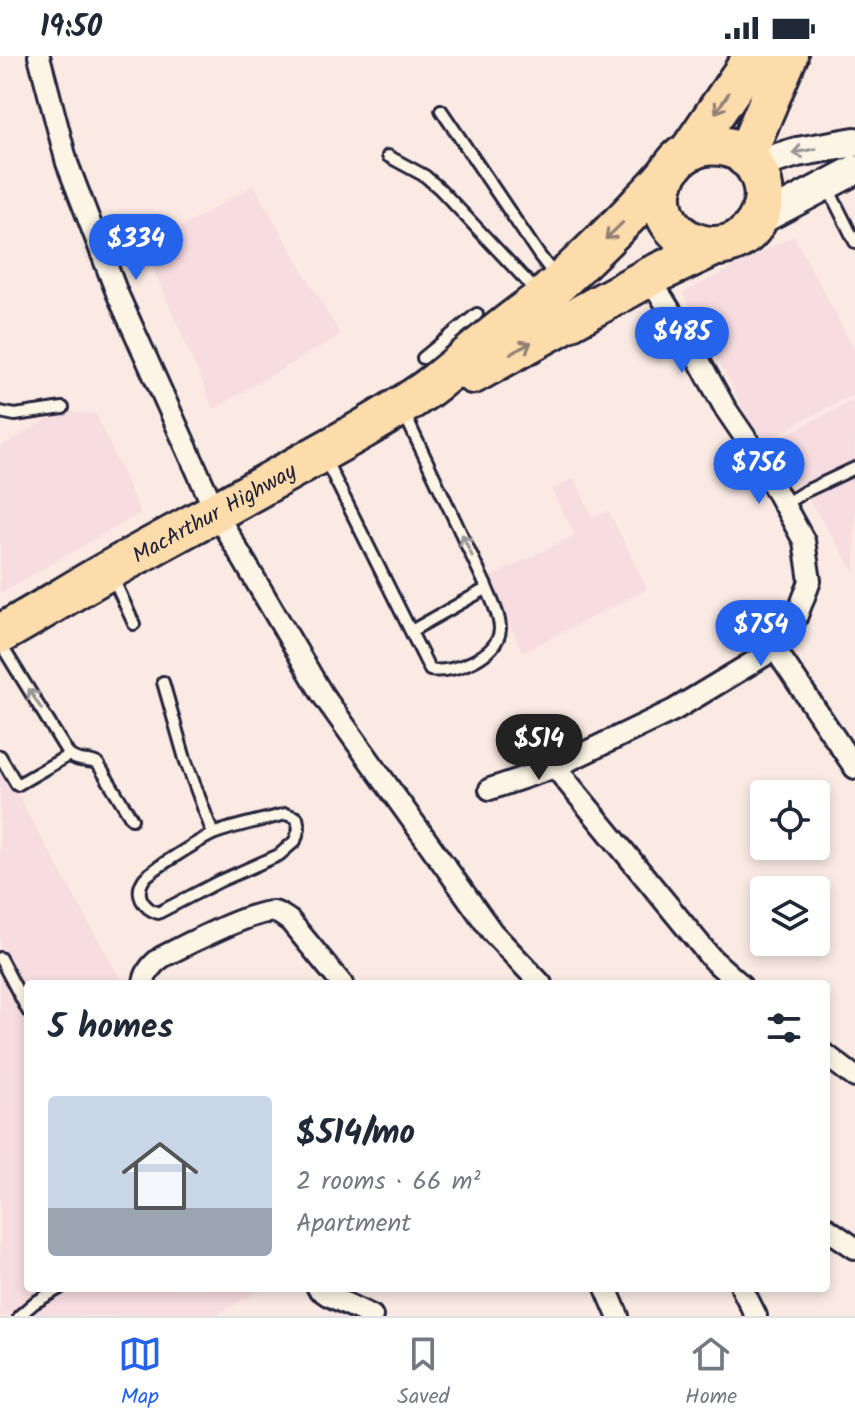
<!DOCTYPE html>
<html lang="en">
<head>
<meta charset="utf-8">
<style>
  :root { --surface:#fff; --page:#f6f6f7; --text:#1f2937; --muted:#747a83; --line:#e0e1e3; --accent:#2563eb }
  body { margin:0; font-family:Kalam,sans-serif; background:var(--page); color:var(--text); height:100vh; display:flex; flex-direction:column; font-size:30px; white-space:nowrap }
  * { box-sizing:border-box; margin:0 }
  p { font-size:26px; color:var(--muted) }
  .icon { flex:none; width:44px; height:44px; fill:none; stroke:currentColor; stroke-width:2; stroke-linecap:round; stroke-linejoin:round }
  .map { position:relative; flex:1; overflow:hidden }
  .drawer { position:absolute; left:24px; top:924px; width:806px; height:312px; display:flex; flex-direction:column; background:var(--surface); border-radius:8px; box-shadow:0 4px 12px #0003 }
  .drawer>* { flex:none }
  .controls { position:absolute; left:750px; top:724px; display:grid; gap:16px }
  .controls a { display:grid; place-items:center; width:80px; height:80px; border-radius:8px; background:var(--surface); box-shadow:0 4px 12px #0003; font-size:40px }
  .price { position:absolute; translate:-50% -68px; padding:0 18px; border-radius:28px; background:var(--accent); color:#fff; font-size:26px; line-height:52px; filter:drop-shadow(0 2px 4px #0008) }
  .price::after { content:''; position:absolute; left:50%; top:48px; width:24px; height:18px; margin-left:-12px; background:inherit; clip-path:polygon(0 0,100% 0,50% 100%) }
  .price.active { background:#222; color:#fff }
  ul { padding:0; list-style:none }
  li { display:flex; align-items:center; gap:24px; height:200px; padding:0 24px }
  li span { display:grid; place-items:center; flex:none; width:224px; height:160px; border-radius:8px; color:#555 }
  li>.icon { margin-inline-start:auto }
  span .icon { width:96px; height:96px; fill:#fffc; stroke-width:1 }
  li b { font-size:34px }
  h2 { display:flex; justify-content:space-between; align-items:center; height:96px; padding:0 24px; font-size:34px }
  .status { display:flex; justify-content:space-between; align-items:center; height:56px; padding:0 40px; background:var(--surface); direction:ltr }
  .status svg { height:22px; fill:currentColor }
  .menu { display:flex; justify-content:space-around; align-items:center; height:112px; border-top:2px solid var(--line); background:var(--surface); font-size:22px; color:var(--muted) }
  .menu a { display:grid; justify-items:center; gap:4px }
  .menu .active { color:var(--accent) }
  .map>svg:first-child { display:block }
  .built { fill:#f7dce0 }
  .lines { fill:none; stroke-linecap:round; stroke-linejoin:round }
  .lane-casing { stroke:#22223b; stroke-width:16 }
  .street-casing { stroke:#22223b; stroke-width:26 }
  .secondary-casing { stroke:#22223b; stroke-width:34 }
  .highway-casing { stroke:#22223b; stroke-width:44 }
  .lane { stroke:#fcf5e5; stroke-width:10 }
  .street { stroke:#fcf5e5; stroke-width:20 }
  .secondary { stroke:#fcf5e5; stroke-width:28 }
  .highway { stroke:#fddcac; stroke-width:38 }
  .oneway { stroke:#907f74 }
  .oneway2 { stroke:#9a9698 }
  .labels { text-anchor:middle; stroke-width:7; stroke-linejoin:round; paint-order:stroke }
  .street-label { font-size:22px; fill:#22223b; stroke:#fcf5e5 }
</style>
</head>
<body>
<div class="status"><b>19:50</b><svg viewBox="0 0 49 12"><path d="M0 12V9h3v3zM5 12V6h3v6zM10 12V3h3v9zM15 12V0h3v12zM26 1h20v11H26zM47 4h2v5h-2z"/></svg></div>
<div class="map">
<svg width="855" height="1260" viewBox="0 0 855 1260">
  <rect width="100%" height="100%" fill="#faeae3"/>
  <filter id="ink" filterUnits="userSpaceOnUse"><feTurbulence type="fractalNoise" baseFrequency=".0125" numOctaves="2"/><feDisplacementMap in="SourceGraphic" scale="16" xChannelSelector="R" yChannelSelector="G"/><feConvolveMatrix kernelMatrix="1 2 1 2 8 2 1 2 1" color-interpolation-filters="sRGB"/></filter>
  <g filter="url(#ink)">
    <path class="built" d="M253,129L340,279L214,353L145,193Z
      M794,180L855,295V338L761,386L683,237Z
      M855,343V516L804,436L776,384Z
      M65,356L96,358L140,457L0,537V391L41,367Z
      M574,423L593,462L608,455L647,533L523,596L487,523L575,479L552,434Z
      M0,708L123,928H28V1232H264L214,1260H0Z"/>
    <g class="lines">
      <g class="lane-casing">
        <path id="lane" d="M441,54L539,199L556,221
          M388,100L425,120L440,133L539,238
          M828,132L855,186
          M423,302L477,258
          M403,355L486,530L484,534L411,575
          M0,356L15,359L63,352
          M324,401L430,614C453,618 499,600 500,573C500,559 491,543 486,530
          M783,449L804,436L855,412
          M112,520L134,568
          M0,587L69,699C81,708 87,702 98,708L132,763
          M163,626L185,703L213,778
          M0,700L17,729L69,699
          M286,758L297,762L299,773L295,785L279,799L220,825L158,857C143,852 134,838 144,823C149,815 202,783 213,778C232,770 264,764 286,758Z
          M0,902L28,955
          M19,1260L34,1247L60,1232"/>
      </g>
      <g class="street-casing">
        <path id="street" d="M39,0L67,107L117,237L216,457L322,638L492,876L541,928
          M649,221L681,272L725,352L753,393L804,485L810,525L796,562L775,593L855,712
          M490,733L555,711
          M144,928C145,916 152,908 162,901C181,891 256,853 274,856C280,857 285,862 290,865L342,928
          M740,928L712,903L555,711L674,654L775,593
          M826,999L855,1021
          M826,1172L855,1192
          M318,1232L328,1239L372,1260
          M606,1232L618,1260
          M742,1232L756,1260"/>
      </g>
      <g class="secondary-casing">
        <path id="secondary" d="M754,109L797,96L855,86
          M756,166L855,114"/>
      </g>
      <g class="highway-casing">
        <g id="highway">
          <path d="M690,94L754,0"/>
          <path d="M745,101L788,0"/>
          <path d="M473,318L649,221L713,191"/>
          <path id="s1" d="M0,578C33,560 66,539 99,520C158,486 219,455 278,421C327,393 378,367 424,335C437,326 449,315 462,305C485,286 508,267 533,249C549,237 563,223 578,209C600,188 621,168 642,145C650,137 659,128 666,119C673,110 677,102 687,97C699,89 713,88 727,91C756,98 771,131 760,158C739,212 658,193 662,136C663,130 665,124 667,118"/>
        </g>
      </g>
      <use href="#lane" class="lane"/>
      <use href="#street" class="street"/>
      <use href="#secondary" class="secondary"/>
      <use href="#highway" class="highway"/>
    </g>
    <defs><path id="oneway-shaft" d="M-6 0H5M1.5-3L5.5 0L1.5 3" fill="none" stroke-width="1.6" stroke-linecap="round" stroke-linejoin="round" transform="scale(2)"/></defs>
    <g class="oneway">
      <use href="#oneway-shaft" transform="translate(722 47) rotate(124)"/>
      <use href="#oneway-shaft" transform="translate(614 175) rotate(136)"/>
      <use href="#oneway-shaft" transform="translate(521 292) rotate(-29)"/>
    </g>
    <g class="oneway2">
      <use href="#oneway-shaft" transform="translate(804 95) rotate(169)"/>
      <use href="#oneway-shaft" transform="translate(467 489) rotate(-115)"/>
      <use href="#oneway-shaft" transform="translate(35 643) rotate(-122)"/>
    </g>
  </g>
  <g class="labels">
    <g class="street-label">
      <text dy="8" stroke="none"><textPath href="#s1" startOffset="246">MacArthur Highway</textPath></text>
    </g>
  </g>
</svg>
<div class="controls">
<a><svg class="icon" aria-label="locate" viewBox="0 0 24 24"><circle cx="12" cy="12" r="6"/><path d="M12 2v4M12 18v4M2 12h4M18 12h4"/></svg></a>
<a><svg class="icon" aria-label="layers" viewBox="0 0 24 24"><path d="M12 4l9 5-9 5-9-5zM3 14l9 5 9-5"/></svg></a>
</div>
<b class="price" style="left:136px;top:226px">$334</b>
<b class="price" style="left:682px;top:319px">$485</b>
<b class="price" style="left:759px;top:450px">$756</b>
<b class="price" style="left:761px;top:612px">$754</b>
<b class="price active" style="left:539px;top:726px">$514</b>
<section class="drawer">
<h2>5 homes<svg class="icon" aria-label="filters" viewBox="0 0 24 24"><path d="M4 7h16M4 17h16"/><circle cx="9" cy="7" r="2"/><circle cx="15" cy="17" r="2"/></svg></h2>
<ul>
<li><span style="background:linear-gradient(#c9d6e8 70%,#9aa5b1 0)"><svg class="icon" aria-label="home" viewBox="0 0 24 24"><path d="M3 11l9-7 9 7M6 9v11h12V9"/></svg></span><div><b>$514/mo</b><p>2 rooms · 66 m²</p><p>Apartment</p></div></li>
</ul>
</section>
</div>
<nav class="menu">
<a class="active"><svg class="icon" aria-label="map" viewBox="0 0 24 24"><path d="M3 6l6-2 6 2 6-2v14l-6 2-6-2-6 2zM9 4v14M15 6v14"/></svg>Map</a>
<a><svg class="icon" aria-label="saved" viewBox="0 0 24 24"><path d="M7 4h10v16l-5-4-5 4z"/></svg>Saved</a>
<a><svg class="icon" aria-label="home" viewBox="0 0 24 24"><path d="M3 11l9-7 9 7M6 9v11h12V9"/></svg>Home</a>
</nav>
</body>
</html>
